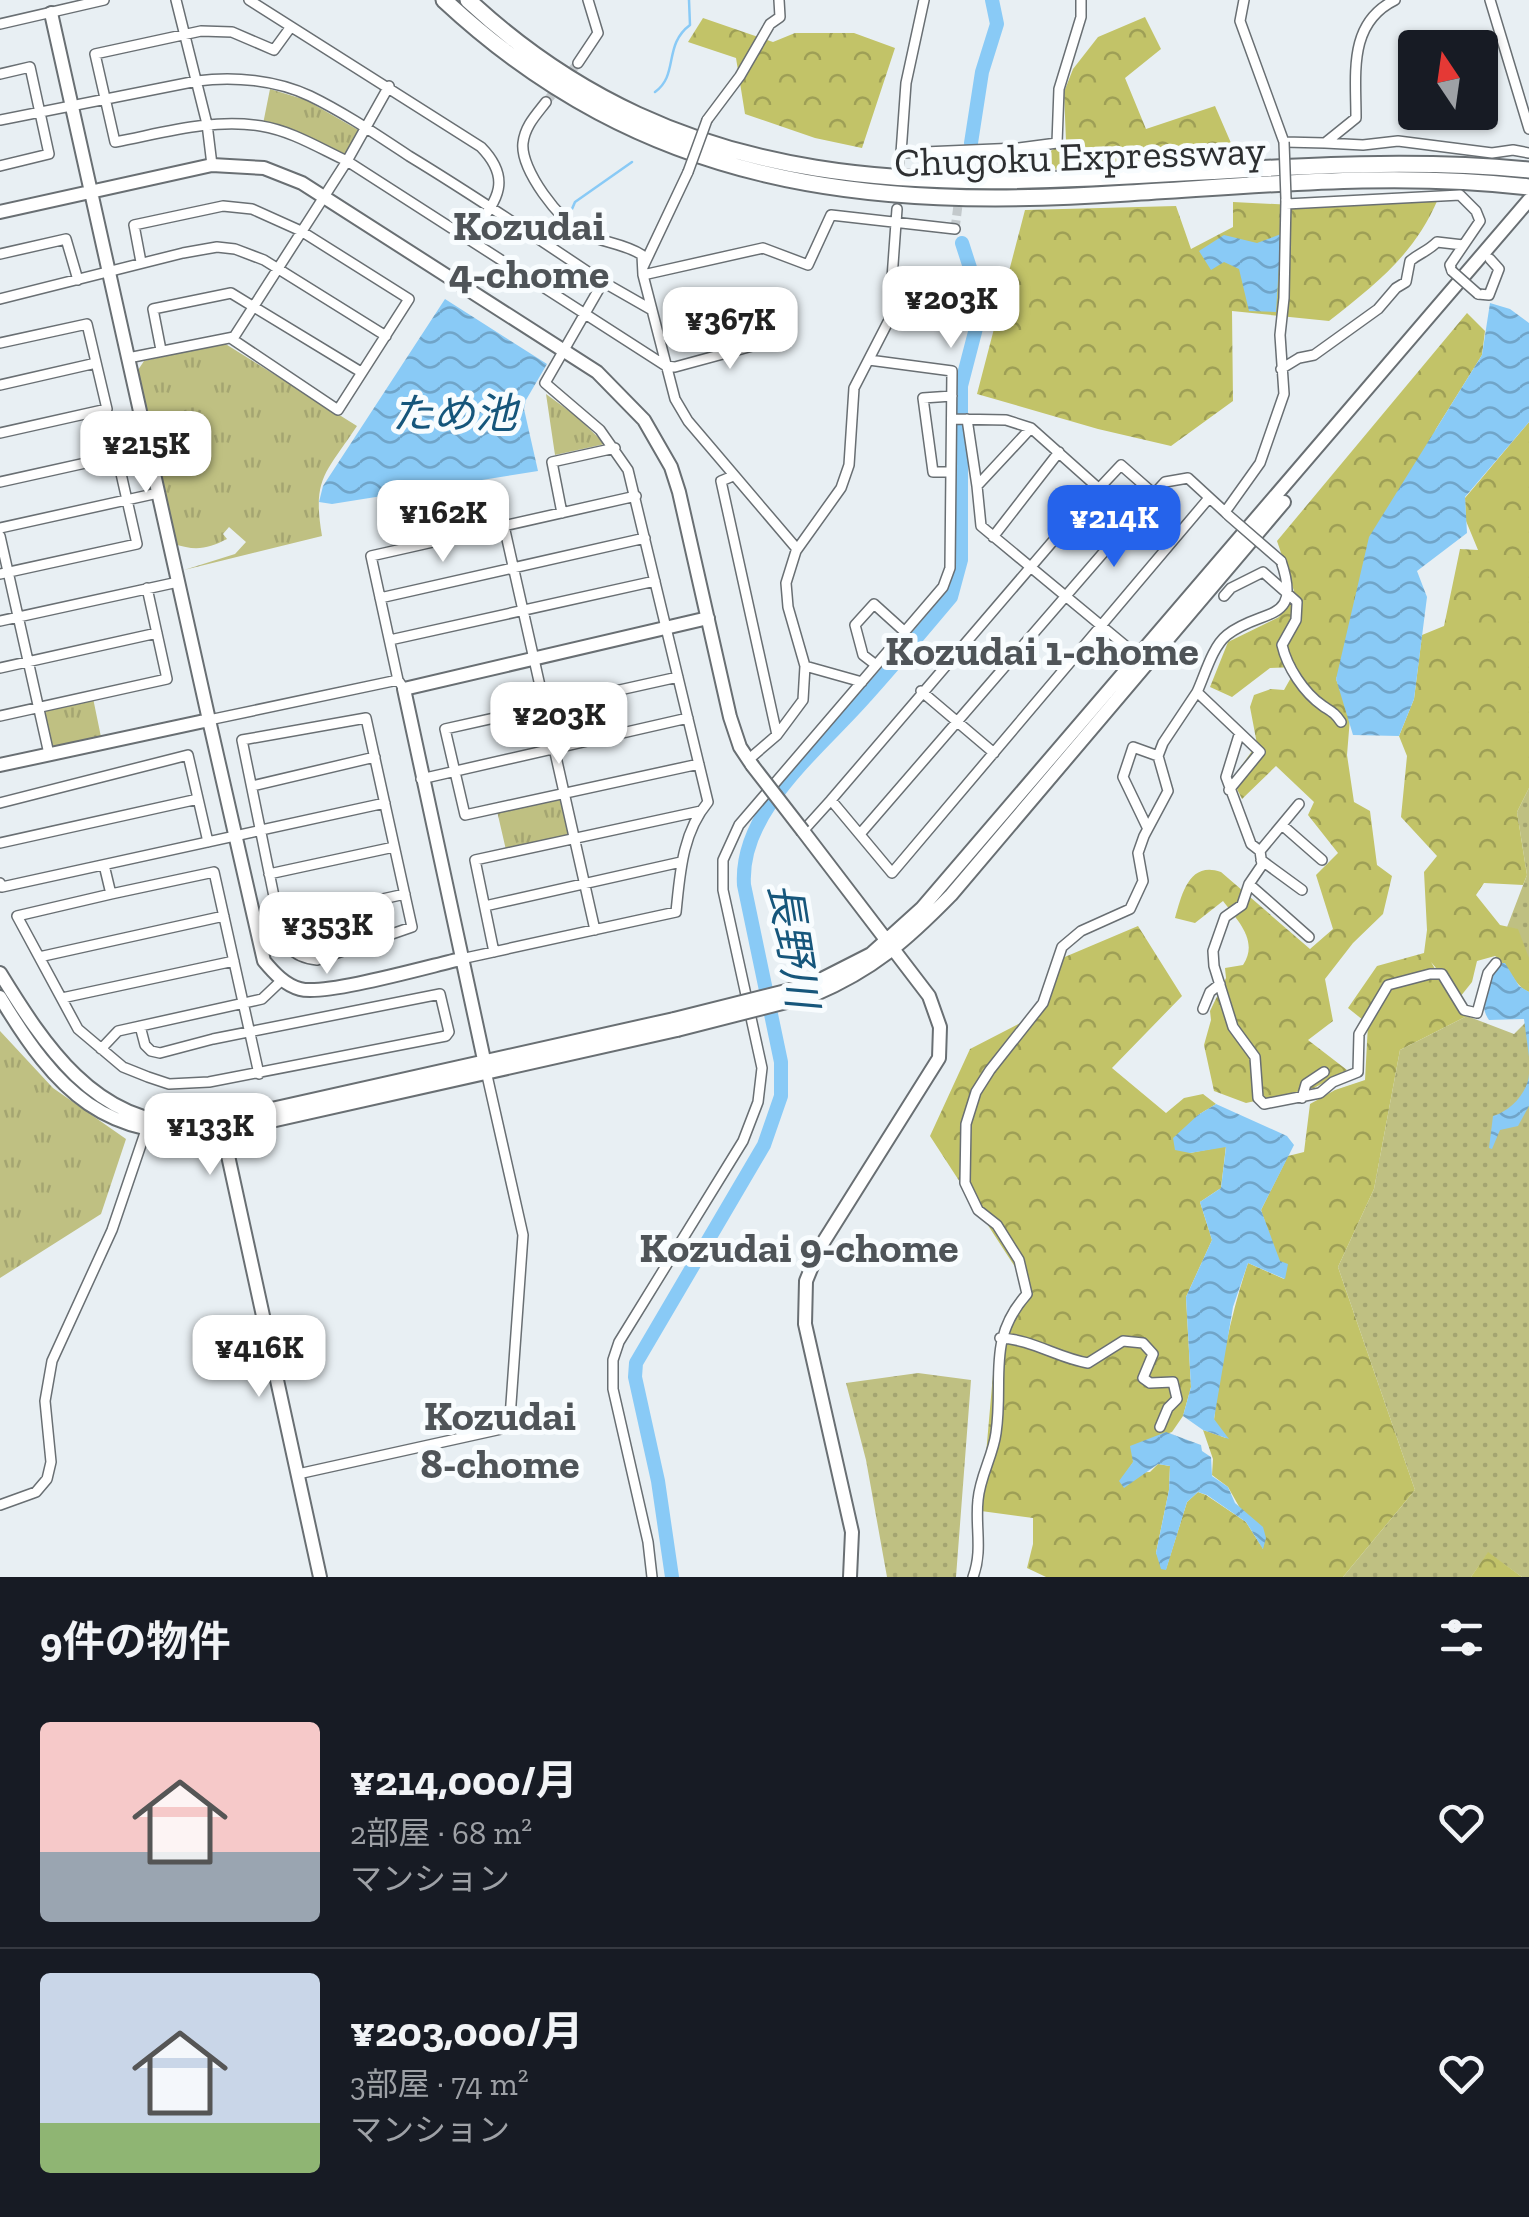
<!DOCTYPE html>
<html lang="ja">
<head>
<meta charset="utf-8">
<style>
  :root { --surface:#171b24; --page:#242831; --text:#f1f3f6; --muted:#9ea1a6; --line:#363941; --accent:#2563eb }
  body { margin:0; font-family:"Zilla Slab","Noto Sans JP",serif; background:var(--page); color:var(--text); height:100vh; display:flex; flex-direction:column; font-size:38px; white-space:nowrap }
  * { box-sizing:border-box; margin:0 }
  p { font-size:32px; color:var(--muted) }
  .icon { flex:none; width:55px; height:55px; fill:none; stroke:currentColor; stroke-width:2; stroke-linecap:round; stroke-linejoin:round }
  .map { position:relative; height:1577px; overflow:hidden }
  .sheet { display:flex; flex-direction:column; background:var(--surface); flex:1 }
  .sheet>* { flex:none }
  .needle { width:65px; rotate:347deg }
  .buttons { position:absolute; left:1398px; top:30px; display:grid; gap:20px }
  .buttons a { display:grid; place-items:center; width:100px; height:100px; border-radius:10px; background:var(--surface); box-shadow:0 2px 8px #0004; font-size:50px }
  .price { position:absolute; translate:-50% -85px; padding:0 22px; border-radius:20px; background:#fff; color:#222; font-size:32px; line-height:65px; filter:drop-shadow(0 2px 5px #0008) }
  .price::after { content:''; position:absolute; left:50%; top:60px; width:30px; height:22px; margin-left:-15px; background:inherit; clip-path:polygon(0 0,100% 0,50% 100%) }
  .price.active { background:var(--accent); color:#fff }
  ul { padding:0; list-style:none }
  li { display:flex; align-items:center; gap:30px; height:250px; padding:0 40px }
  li+li { border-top:2px solid var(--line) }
  li span { display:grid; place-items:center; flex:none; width:280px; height:200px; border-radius:10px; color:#555 }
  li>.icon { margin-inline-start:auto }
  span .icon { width:120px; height:120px; fill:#fffc; stroke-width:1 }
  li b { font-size:42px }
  h2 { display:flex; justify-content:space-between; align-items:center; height:120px; padding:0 40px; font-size:42px }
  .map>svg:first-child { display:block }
  .grass { fill:url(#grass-dots) }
  .forest { fill:url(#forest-crowns) }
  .park { fill:url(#park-tufts) }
  .water { fill:url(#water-waves) }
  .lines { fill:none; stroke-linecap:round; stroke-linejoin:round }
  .stream { stroke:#89caf6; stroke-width:2.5 }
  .river { stroke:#89caf6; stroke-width:14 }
  .street-tunnel { stroke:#c3c9cc; stroke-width:9; stroke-dasharray:9 4.5; stroke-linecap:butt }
  .street-casing { stroke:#696f73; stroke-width:12 }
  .secondary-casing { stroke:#696f73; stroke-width:16 }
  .highway-casing { stroke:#696f73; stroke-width:19 }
  .street { stroke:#fff; stroke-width:9 }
  .secondary { stroke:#fff; stroke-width:12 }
  .highway { stroke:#fff; stroke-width:15 }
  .street-bridge-casing { stroke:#696f73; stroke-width:12; stroke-linecap:butt }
  .secondary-bridge-casing { stroke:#696f73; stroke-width:16; stroke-linecap:butt }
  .street-bridge { stroke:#fff; stroke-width:9 }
  .secondary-bridge { stroke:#fff; stroke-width:12 }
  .labels { text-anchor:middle; stroke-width:10; stroke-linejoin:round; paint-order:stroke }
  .street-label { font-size:40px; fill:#2d2f31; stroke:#f8fcfe }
  .neighbourhood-label { font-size:42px; font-weight:bold; fill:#4f5458; stroke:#f8fcfe }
  .water-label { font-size:42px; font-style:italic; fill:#16567b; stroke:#f8fcfe }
</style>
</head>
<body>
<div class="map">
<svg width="1529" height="1577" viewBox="0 0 1529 1577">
  <defs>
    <pattern id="grass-dots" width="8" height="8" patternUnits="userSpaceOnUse" patternTransform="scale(2.5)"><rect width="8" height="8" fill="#bfc082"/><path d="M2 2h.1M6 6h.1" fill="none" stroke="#a4a571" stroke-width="1.8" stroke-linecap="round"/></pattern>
    <pattern id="forest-crowns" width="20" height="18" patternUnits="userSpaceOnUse" patternTransform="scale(2.5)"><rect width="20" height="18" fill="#c2c368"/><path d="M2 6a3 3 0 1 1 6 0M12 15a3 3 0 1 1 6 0" fill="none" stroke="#9e9f56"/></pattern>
    <pattern id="park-tufts" width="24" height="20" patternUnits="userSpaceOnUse" patternTransform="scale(2.5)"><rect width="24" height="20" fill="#bfc082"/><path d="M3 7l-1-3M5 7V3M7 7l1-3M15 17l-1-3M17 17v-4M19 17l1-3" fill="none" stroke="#a4a571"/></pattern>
    <pattern id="water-waves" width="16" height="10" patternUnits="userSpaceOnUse" patternTransform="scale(2.5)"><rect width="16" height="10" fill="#89caf6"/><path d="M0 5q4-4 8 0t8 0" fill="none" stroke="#70a4c8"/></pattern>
  </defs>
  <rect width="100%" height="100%" fill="#e8eff3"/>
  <path class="grass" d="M1529,788V970L1504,935L1527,875L1517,812Z
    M1467,1016L1514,1034L1529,1019V1577H1522L1488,1553L1471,1577H1343L1415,1490L1338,1267L1374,1189L1400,1050Z
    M918,1373L971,1380L956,1577H887L866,1460L846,1383Z"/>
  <path class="forest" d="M1145,17L1161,49L1125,78L1146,129L1215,106L1234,150L1205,161L1081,170L1023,169L1066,141L1064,92L1073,69L1098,37Z
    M703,18L773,42L795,33H854L895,48L862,148L815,138L745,114L736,58L688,42Z
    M1438,199C1414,255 1376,284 1329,321L1232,311L1233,401L1171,446L1098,429L977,394L1025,210L1176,206L1191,249L1233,227V202L1332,207Z
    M1467,313L1485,331L1482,355L1436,429L1336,679L1350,718L1347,755L1354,802L1370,811L1377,865L1392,876L1383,914L1353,943L1325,979L1333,1021L1308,1040L1347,1070L1314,1088L1246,1103L1214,1091L1204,1045L1211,1020L1210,1011L1226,978L1225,968L1243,965C1259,941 1238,921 1223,901L1195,923L1175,918C1182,894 1189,861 1221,872L1310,949L1333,929L1316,875L1338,853L1308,815L1314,802L1276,766L1242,799L1232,779L1257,744L1250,707L1254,695L1271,689L1284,690L1297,667L1270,668L1232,697L1210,687L1228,642L1279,617L1294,591L1277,541Z
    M1529,422V788L1517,812L1527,875L1523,885L1484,883L1476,895L1500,925L1518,929L1529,958V992C1515,987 1510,967 1495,956L1477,961L1472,982L1460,997L1431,962L1454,1001L1467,1016L1400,1050L1374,1189L1338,1267L1415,1490L1343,1577H1046L1027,1568L1033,1544V1518L981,1511L994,1363L1021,1308V1276L930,1136L970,1049L1038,1014L1060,959L1138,926L1182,996L1112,1068L1166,1113L1184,1098L1203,1094L1216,1104L1198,1115L1190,1153L1226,1146L1221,1188L1200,1202L1212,1240L1186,1297L1191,1387L1183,1416L1172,1432L1147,1441L1126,1473L1150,1472L1158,1464L1170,1466L1169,1490L1156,1553L1166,1569L1187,1502L1198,1492L1206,1495L1246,1522L1263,1549L1228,1487L1212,1475L1213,1459L1203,1430L1226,1438L1214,1420C1220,1366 1231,1314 1248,1263L1284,1279L1261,1210L1288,1156L1304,1152L1310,1104L1335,1090L1365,1080L1368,1024L1348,1008L1377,966L1424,953L1427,930L1424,872L1437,856L1401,817L1407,756L1399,736L1414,699L1422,635L1444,626L1460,549L1478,550L1466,521L1465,498Z
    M1488,1552L1522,1577H1471Z"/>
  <path class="park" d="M270,89L306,100L360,131L345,155L263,124Z
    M224,343L357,426C326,473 312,478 322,536L184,570L235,554L246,542L229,527L223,534L227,539C208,549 195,551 174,544L138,370L144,361Z
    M546,394L576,416L605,444L555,455Z
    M93,698L101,737L52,748L44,709Z
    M564,797L572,836L506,850L497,811Z
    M0,1031L53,1088L126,1139L101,1214L0,1278Z"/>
  <path class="water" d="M1281,234L1276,312L1249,311L1239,269L1224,262L1211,270L1199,251L1224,235L1257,243Z
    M445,299L547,364L526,400L524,409L538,471L332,504L319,502L323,486Z
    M1490,303L1510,309L1529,323V422L1465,497L1467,533L1417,571L1427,597L1414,699L1399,736L1353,735L1336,679L1369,537L1482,355Z
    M1500,963H1505L1519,986L1529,992V1057L1524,1019L1489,1020C1476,1002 1490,981 1500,963Z
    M1529,1074V1106L1518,1126L1500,1130L1492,1149L1489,1148L1493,1116C1511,1111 1528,1092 1529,1074Z
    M1216,1104L1287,1136L1294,1145L1261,1210L1280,1261L1288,1264L1285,1279L1248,1263L1233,1307L1214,1419L1229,1439L1203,1430L1183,1416L1191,1387L1186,1297L1212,1240L1200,1202L1221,1188L1226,1147L1190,1153L1175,1150L1173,1138L1198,1115Z
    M1166,1432L1201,1445L1202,1451L1211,1457L1212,1476L1228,1487L1235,1503L1263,1527L1266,1538L1263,1549L1246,1522L1207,1495L1198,1492L1187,1502L1166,1570L1161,1569L1156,1553L1169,1490L1170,1466L1158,1464L1124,1488L1119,1481L1133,1462L1130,1446Z"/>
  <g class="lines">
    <path class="stream" d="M655,92C679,75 663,45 690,25L689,0
      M572,209L575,202L632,162"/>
    <path class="river" d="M971,143L982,72L997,24L992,0
      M672,1577L658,1481L635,1377L636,1363L764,1145L781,1096V1062L744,885C739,810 821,748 866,696C895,664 923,630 951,597L961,560V386L982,305L962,243"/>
    <path class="street-tunnel" d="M546,102L578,63
      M897,209L901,153
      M955,229L965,149"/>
    <g class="street-casing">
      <path id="street" d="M176,0L207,124L212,165
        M249,0L481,147C516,183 493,204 469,238
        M924,0L906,83L901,153L1019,148L1057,143L1059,89L1081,17V0
        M1244,0L1240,21L1284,142L1325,143L1356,118C1356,73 1348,23 1395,0
        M1490,0L1529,129
        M0,24L104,0
        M290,28L274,50L232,32L201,31L95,54L115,142C163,133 212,118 261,126C292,131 319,148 347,161L666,366L675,367L789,336
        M578,63L598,33L588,0
        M0,74L30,67L49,154L0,166
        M546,102C536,115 525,126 523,143C520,169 560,222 583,233C603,243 624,243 642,255L643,275L675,399L688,421L797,549
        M0,120L197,81C234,76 276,80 310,96C345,113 377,135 409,156C475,196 539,239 603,282L545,383L600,430L628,470L708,802C682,833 680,874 676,912L461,959
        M707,120L740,76L770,24L780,17L779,0
        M1325,143L1363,145L1398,141L1492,153L1513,150L1529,153
        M1286,204L1460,195L1476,211L1480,221L1450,265L1452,271
        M0,254L66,239L78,280
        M141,262L134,225L223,206L252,209L301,231L409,299L338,410L232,339L234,337
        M643,267L688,172
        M643,275L763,248L808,265L831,215L955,229
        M603,282L652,310
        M1478,294L1489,295L1499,269L1490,259
        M0,299L183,253L217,247L235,249L264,260L386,336
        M0,343L87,324L107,409L0,433
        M161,350L153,309L231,293L361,372
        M128,358L234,337L347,161L389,86
        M1281,369L1299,358L1314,355L1378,309L1396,288L1406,282L1410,261C1420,253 1428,251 1437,242L1463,245
        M0,385L96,363
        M952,419L1006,420L1031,428L1133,519
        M967,419L977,486
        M1031,428L977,486L981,526L1139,657
        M951,472H933L923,398L952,396
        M733,476L721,481L777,735
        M0,482L117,456L137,544L0,574
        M1209,498L892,873L831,800L1089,499L1121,465L1154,494L1165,482L1188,478L1225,512
        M562,513L552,462L615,448
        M1227,514L1225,512L1260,463L1284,394L1280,335L1284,298L1286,199
        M504,526L595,930
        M0,528L158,493
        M0,536L49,754
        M993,537L1059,452
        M1224,596L1231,588L1263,572L1297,602L1296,620L1282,645C1287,667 1304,693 1323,706C1332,712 1335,713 1341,722
        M380,598L645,538
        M0,621L178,582
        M390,640L655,581
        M876,665L863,655L855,625L874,604L905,632
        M805,666L862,682
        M0,668L157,633
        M678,677L445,729L465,815L699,764
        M404,689L398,680L371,556L636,496
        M921,691L994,753
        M0,716L167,679L147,588
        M366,718L412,927L317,960C290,957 285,945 279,921L242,740Z
        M209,720L398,680
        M1239,735L1226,777L1251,844L1260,851L1262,865L1249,884L1242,905L1225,917L1213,951L1214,966L1233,1027L1255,1057L1258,1098L1264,1104L1320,1093L1333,1082L1358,1072L1359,1034L1388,985L1430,974H1442L1464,1010L1477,1013L1488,973L1496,963
        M748,760L777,735L803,700L805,666L788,607L786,583L796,551L841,488L849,465L854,388L889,320L897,209
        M421,779L688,718
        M252,786L375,757
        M1229,790L1260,752L1197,692C1205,675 1212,647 1227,635C1262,607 1303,625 1281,561
        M0,803L188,755L208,842
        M1282,825L1322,860
        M1147,827L1123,777L1133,747L1158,756
        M803,831L831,800
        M860,834L1154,494
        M0,843L198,799
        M1260,851L1299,804
        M1261,860L1302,890
        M104,865L111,894L17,916L78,1029L123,1067L148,1077L169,1084L209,1082L446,1036L449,1032L440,994L213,1039L160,1053L151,1051L145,1045L140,1026
        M269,874L394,847
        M0,883L2,887L385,803
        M1249,884L1309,937
        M111,894L214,872L259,1074
        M485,906L681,862
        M256,927L405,894
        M494,952L475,860L701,811
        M39,957L224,916
        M62,998L234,961
        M1203,1009L1210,992L1220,984
        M101,1049L118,1031L262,999L282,980
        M1302,1098L1306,1084L1324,1072
        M1000,1338C1031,1339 1058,1358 1088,1363L1123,1341L1143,1343L1153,1354L1143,1378L1150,1383L1173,1382L1177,1399L1168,1408L1160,1427
        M298,1474L506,1428L510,1418L523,1235L486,1071
        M0,1505L36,1492L47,1479L51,1462L45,1401L52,1361L112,1230L146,1130
        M652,1577L648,1542L613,1389V1360L619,1342L743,1141L758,1102L762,1068L723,890V860L739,825L943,587L950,568L952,371L869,360
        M973,1577C983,1550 975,1527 978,1500C980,1476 993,1456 996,1433C1004,1379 986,1340 1027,1294L1019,1260L997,1225L978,1210L965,1183L966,1124L976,1092L990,1070L1043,1003L1062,947L1081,931L1130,909L1143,881L1138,853L1144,836L1168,791L1158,756L1163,743L1197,692"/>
    </g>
    <g class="secondary-casing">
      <path id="secondary" d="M0,212L212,165L264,168L302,183L597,372L644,420L671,467L679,492L730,717L740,747L752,765
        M209,720L264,961C274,973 285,985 300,989C325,996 430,966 461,959
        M0,765L209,720L51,13
        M803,831L929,996L940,1027L939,1058L819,1249L806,1281L805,1324L852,1532L850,1577
        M0,973C43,1043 96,1126 189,1123C212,1123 235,1117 258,1112L674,1019
        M810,985L871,954L922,908L1529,200
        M814,995C873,970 907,940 951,895L1284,502
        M0,997C57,1092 105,1142 222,1132L677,1030
        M486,1069L404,689L708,618
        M222,1128L320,1577"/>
    </g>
    <g class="highway-casing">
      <path id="highway" d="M444,0C645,187 865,211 1128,193C1262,185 1395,171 1529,187
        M468,0C781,291 1157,134 1529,170"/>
    </g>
    <use href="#street" class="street"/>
    <use href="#secondary" class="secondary"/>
    <use href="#highway" class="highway"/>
    <g class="street-bridge-casing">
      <path id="street-bridge" d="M1284,142L1286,199
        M688,172L707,120
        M1452,271L1478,294
        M1228,515L1281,561"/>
    </g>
    <g class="secondary-bridge-casing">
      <path id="secondary-bridge" d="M752,765L803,831
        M674,1019L810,985
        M677,1030L814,995"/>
    </g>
    <use href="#street-bridge" class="street-bridge"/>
    <use href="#secondary-bridge" class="secondary-bridge"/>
  </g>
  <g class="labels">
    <g class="street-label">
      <text transform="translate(1080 156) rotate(-2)" y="14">Chugoku Expressway</text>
    </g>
    <g class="neighbourhood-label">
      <text x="529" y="240">Kozudai<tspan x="529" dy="48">4-chome</tspan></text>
      <text x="1042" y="665">Kozudai 1-chome</text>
      <text x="799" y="1262">Kozudai 9-chome</text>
      <text x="500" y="1430">Kozudai<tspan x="500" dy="48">8-chome</tspan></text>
    </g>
    <g class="water-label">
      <text x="454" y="428">ため池</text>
      <text transform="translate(794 945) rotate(81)" y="15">長野川</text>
    </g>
  </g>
</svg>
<div class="buttons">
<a><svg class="needle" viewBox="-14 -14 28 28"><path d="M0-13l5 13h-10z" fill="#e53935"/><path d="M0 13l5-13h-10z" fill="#9ea1a6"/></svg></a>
</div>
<b class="price" style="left:951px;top:351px">¥203K</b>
<b class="price" style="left:730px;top:372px">¥367K</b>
<b class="price" style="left:146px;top:496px">¥215K</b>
<b class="price" style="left:443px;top:565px">¥162K</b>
<b class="price active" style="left:1114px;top:570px">¥214K</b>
<b class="price" style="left:559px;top:767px">¥203K</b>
<b class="price" style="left:327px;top:977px">¥353K</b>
<b class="price" style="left:210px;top:1178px">¥133K</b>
<b class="price" style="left:259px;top:1400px">¥416K</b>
</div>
<section class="sheet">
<h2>9件の物件<svg class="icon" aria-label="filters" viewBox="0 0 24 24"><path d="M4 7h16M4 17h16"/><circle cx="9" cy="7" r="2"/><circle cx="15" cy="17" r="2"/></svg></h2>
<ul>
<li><span style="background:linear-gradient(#f6c9c9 65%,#9aa5b1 0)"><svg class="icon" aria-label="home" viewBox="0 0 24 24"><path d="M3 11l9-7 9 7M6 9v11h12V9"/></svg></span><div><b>¥214,000/月</b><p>2部屋 · 68 m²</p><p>マンション</p></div><svg class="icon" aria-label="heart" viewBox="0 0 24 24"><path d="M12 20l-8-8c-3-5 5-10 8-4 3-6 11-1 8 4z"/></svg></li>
<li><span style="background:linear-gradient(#c9d6e8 75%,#8fb573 0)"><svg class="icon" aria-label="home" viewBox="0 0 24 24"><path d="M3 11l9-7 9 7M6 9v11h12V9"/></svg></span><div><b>¥203,000/月</b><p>3部屋 · 74 m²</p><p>マンション</p></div><svg class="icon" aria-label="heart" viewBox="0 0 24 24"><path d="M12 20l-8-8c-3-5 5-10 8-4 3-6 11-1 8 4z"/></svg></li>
</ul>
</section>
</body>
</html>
